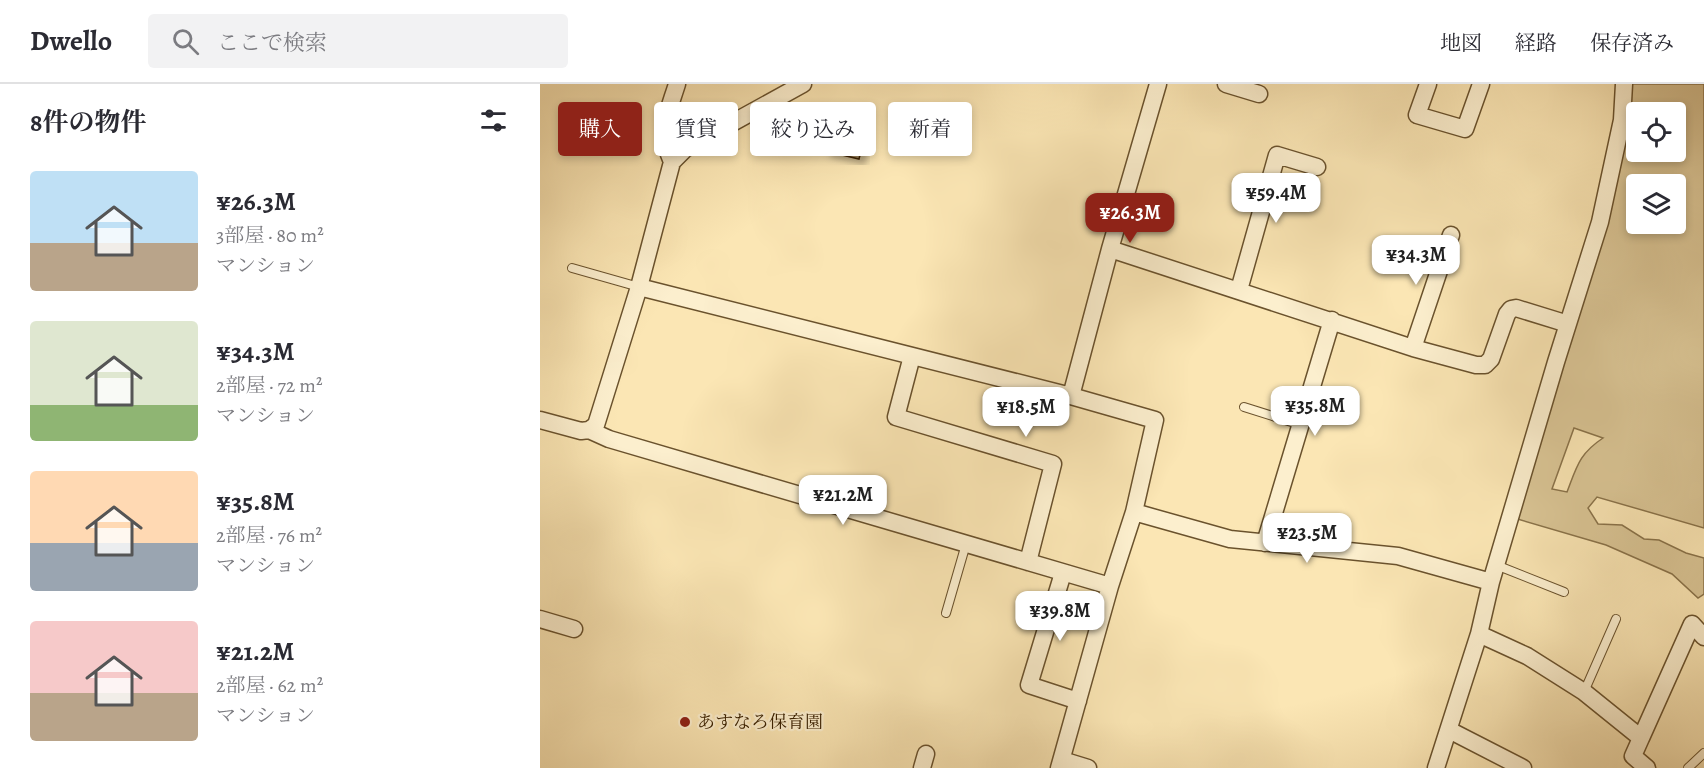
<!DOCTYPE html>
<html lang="ja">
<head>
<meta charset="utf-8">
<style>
  :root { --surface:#fff; --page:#f2f2f3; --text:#2b2b33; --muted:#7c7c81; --line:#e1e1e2; --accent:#8f2418 }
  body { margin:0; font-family:Alegreya,"Noto Serif JP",serif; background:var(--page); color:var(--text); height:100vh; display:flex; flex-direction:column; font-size:22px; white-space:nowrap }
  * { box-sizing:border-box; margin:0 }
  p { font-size:20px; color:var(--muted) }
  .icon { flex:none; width:33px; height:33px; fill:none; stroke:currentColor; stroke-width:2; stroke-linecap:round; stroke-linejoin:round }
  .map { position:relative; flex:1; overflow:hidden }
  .details { display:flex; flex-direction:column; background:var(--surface); width:540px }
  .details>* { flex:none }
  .guide { position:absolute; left:18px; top:18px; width:570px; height:54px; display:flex; gap:12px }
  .fabs { position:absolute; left:1086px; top:18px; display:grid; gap:12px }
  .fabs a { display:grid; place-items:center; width:60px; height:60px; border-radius:6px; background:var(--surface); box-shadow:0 3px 9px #0003; font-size:30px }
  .price { position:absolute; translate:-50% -51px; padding:0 14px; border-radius:12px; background:#fff; color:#222; font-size:20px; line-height:39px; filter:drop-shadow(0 2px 3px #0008) }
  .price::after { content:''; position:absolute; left:50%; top:36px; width:18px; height:14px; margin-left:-9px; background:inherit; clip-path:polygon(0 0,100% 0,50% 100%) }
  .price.active { background:var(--accent); color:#fff }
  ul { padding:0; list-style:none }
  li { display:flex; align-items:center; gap:18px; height:150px; padding:0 30px }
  li span { display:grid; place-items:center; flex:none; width:168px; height:120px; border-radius:6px; color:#555 }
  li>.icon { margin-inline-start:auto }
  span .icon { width:72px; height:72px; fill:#fffc; stroke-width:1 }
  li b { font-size:26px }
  h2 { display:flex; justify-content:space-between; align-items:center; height:72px; padding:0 30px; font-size:26px }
  .pill { padding:0 21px; border-radius:6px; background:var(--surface); box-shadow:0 3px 9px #0003; font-size:21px; line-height:54px }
  .pill.active { background:var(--accent); color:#fff }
  header { display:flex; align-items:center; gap:36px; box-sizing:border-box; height:84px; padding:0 30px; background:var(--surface); border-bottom:2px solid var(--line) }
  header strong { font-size:28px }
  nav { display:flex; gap:33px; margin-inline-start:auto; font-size:21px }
  .search { width:420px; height:54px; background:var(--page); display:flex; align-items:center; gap:15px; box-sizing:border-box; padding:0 21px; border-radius:6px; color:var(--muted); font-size:22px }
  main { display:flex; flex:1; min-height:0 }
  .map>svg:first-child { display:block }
  .green { fill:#dac595; stroke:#8a734a; stroke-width:1.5; fill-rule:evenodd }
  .building { fill:#9e875e; stroke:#3a2100; stroke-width:1.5; filter:url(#shadow) }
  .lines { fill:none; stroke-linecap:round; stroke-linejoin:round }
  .lane-casing { stroke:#6a522d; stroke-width:10 }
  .street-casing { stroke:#6a522d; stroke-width:19 }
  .lane { stroke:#fcefce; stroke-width:8 }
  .street { stroke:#fcefce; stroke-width:16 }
  .poi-dot { fill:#8f2418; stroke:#fcefce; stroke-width:2 }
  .labels { text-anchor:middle; stroke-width:4.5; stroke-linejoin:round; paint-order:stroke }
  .poi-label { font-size:18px; fill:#3a2100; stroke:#fcefce; text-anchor:start }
</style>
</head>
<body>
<header>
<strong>Dwello</strong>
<div class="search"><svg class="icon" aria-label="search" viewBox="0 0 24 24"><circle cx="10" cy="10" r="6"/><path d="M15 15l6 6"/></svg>ここで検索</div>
<nav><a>地図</a><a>経路</a><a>保存済み</a></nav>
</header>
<main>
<section class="details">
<h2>8件の物件<svg class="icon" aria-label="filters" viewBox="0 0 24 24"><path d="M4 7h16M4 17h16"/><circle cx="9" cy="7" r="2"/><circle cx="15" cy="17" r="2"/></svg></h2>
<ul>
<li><span style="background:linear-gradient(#bfe0f5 60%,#b9a48a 0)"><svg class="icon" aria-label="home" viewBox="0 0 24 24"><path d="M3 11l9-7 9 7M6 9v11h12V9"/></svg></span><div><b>¥26.3M</b><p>3部屋 · 80 m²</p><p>マンション</p></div></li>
<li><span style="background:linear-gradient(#dfe7d0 70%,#8fb573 0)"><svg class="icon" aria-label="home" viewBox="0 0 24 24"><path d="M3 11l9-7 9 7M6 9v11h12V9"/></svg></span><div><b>¥34.3M</b><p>2部屋 · 72 m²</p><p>マンション</p></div></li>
<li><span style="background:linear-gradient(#ffd9b3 60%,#9aa5b1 0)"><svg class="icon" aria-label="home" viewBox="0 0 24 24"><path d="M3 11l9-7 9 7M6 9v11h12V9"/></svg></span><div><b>¥35.8M</b><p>2部屋 · 76 m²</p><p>マンション</p></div></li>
<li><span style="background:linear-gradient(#f6c9c9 60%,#b9a48a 0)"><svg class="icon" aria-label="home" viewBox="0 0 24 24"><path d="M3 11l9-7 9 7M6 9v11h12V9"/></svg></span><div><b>¥21.2M</b><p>2部屋 · 62 m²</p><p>マンション</p></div></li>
</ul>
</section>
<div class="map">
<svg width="1164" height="684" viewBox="0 0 1164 684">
  <defs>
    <filter id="shadow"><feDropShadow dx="5.5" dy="5.5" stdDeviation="3" flood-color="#0004"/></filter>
  </defs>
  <rect width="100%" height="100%" fill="#fbe6b4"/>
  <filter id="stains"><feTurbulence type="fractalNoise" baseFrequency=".00333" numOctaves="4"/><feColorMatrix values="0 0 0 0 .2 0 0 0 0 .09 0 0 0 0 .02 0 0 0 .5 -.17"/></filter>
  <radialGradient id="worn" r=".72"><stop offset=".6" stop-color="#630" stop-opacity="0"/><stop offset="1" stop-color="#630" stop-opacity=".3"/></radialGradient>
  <path class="green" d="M1089,0H1164V444L1057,413L1048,424L1058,440L1082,441L1104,455L1119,456L1146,469L1164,474V510L1158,514L1132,490L1066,461L974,434ZM1096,28H1136V68H1096ZM1096,100H1136V140H1096ZM1034,344L1063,354C1039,370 1037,382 1027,408L1012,405Z"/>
  <path class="building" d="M266,20L283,25L278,42L261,37Z
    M292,34L310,38L308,44L317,46L314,57L323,59L319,75L285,67Z"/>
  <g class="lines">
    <g class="lane-casing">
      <path id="lane" d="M32,184L99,203
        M704,323L761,341
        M956,481L1024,508
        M406,529L426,460
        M1044,608L1076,535
        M1148,684L1164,669"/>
    </g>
    <g class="street-casing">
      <path id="street" d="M686,0L719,10
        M888,0L877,31L925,45L941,0
        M132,78C118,46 127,32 137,0
        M570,165L873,264L936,281H945L951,275L967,230L971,225L976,224L1028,240
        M99,203L531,312L615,336L594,428L570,502L519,684
        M699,206L737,71L777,83
        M873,264L911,151
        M372,272L356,333L513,380L488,478
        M531,312L570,165L618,0
        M0,336L41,347L49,346L56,341L99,203L132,78L145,65L263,0
        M49,346L69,355L570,502
        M594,428L690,455L858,472L951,498
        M725,459L792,236
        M523,489L489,601L538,617
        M0,535L34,545
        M939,550L987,572L1044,608L1101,654L1093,672L1107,684
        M909,646L983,684
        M1101,654L1152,540L1164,553
        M522,676L548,684
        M382,684L386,670
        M896,684L939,550L951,498L1016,278L1060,138L1082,36L1084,0"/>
    </g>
    <use href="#lane" class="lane"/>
    <use href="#street" class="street"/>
  </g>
  <circle class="poi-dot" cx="145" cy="638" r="6"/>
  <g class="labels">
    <g class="poi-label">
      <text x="157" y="644">あすなろ保育園</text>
    </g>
  </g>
  <rect width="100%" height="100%" filter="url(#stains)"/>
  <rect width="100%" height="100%" fill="url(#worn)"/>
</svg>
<div class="fabs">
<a><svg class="icon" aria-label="locate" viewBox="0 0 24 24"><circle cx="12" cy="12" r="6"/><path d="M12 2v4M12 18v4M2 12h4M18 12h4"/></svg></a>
<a><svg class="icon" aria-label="layers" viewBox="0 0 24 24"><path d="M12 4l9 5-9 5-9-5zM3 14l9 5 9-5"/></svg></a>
</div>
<b class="price" style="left:736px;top:140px">¥59.4M</b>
<b class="price active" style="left:590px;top:160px">¥26.3M</b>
<b class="price" style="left:876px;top:202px">¥34.3M</b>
<b class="price" style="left:775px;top:353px">¥35.8M</b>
<b class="price" style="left:486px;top:354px">¥18.5M</b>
<b class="price" style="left:303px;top:442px">¥21.2M</b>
<b class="price" style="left:767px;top:480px">¥23.5M</b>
<b class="price" style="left:520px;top:558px">¥39.8M</b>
<div class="guide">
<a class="pill active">購入</a>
<a class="pill">賃貸</a>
<a class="pill">絞り込み</a>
<a class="pill">新着</a>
</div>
</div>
</main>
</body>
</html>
